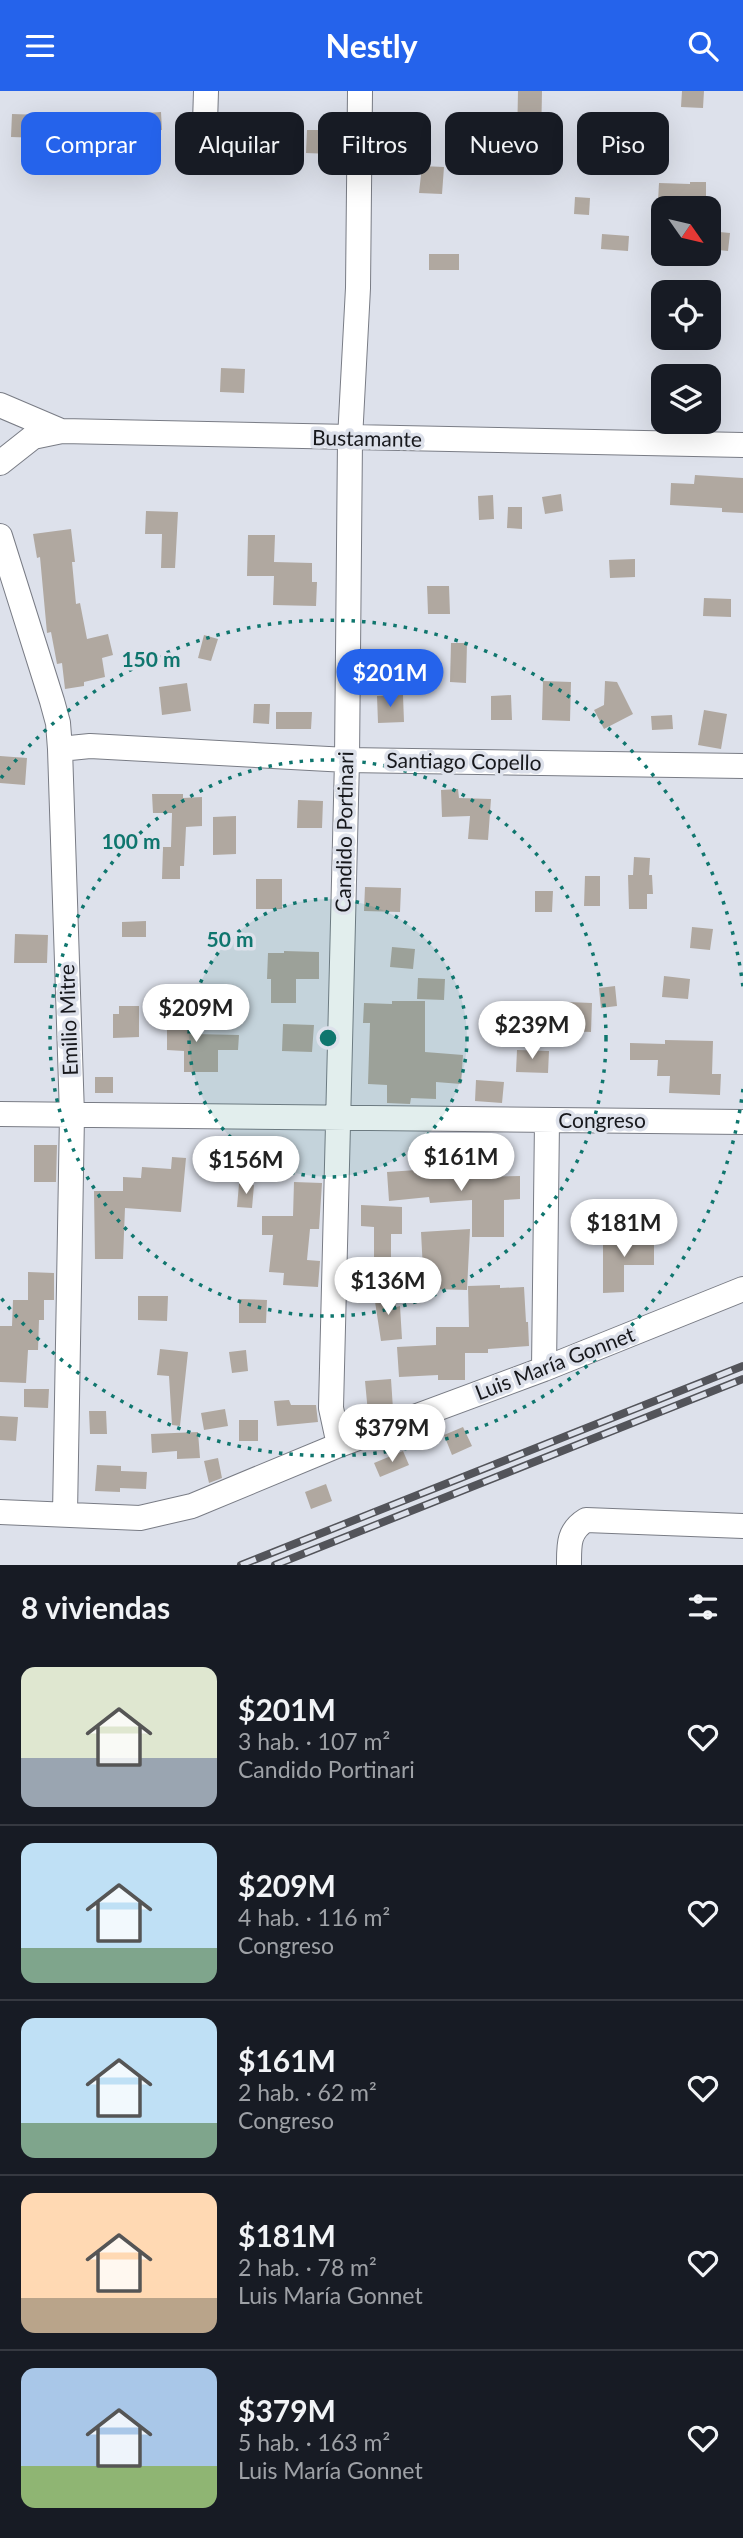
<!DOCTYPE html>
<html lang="es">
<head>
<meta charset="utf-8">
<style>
  :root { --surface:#171b24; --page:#242831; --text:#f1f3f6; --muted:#9ea1a6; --line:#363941; --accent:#2563eb }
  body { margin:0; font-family:Lato,sans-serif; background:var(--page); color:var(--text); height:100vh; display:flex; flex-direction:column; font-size:26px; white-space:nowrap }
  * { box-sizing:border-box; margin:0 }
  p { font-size:23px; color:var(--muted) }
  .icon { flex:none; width:38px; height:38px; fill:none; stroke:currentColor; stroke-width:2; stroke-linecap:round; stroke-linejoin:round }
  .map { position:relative; height:1474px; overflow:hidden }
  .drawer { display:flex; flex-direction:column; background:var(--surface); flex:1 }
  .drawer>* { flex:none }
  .guide { position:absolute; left:21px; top:21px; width:702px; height:63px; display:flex; gap:14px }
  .needle { width:46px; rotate:124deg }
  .buttons { position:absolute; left:651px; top:105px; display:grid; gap:14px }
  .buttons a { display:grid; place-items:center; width:70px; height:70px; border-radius:14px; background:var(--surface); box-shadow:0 7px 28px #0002; font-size:35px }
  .price { position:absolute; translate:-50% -60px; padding:0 16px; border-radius:24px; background:#fff; color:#222; font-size:23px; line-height:46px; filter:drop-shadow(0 2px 4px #0008) }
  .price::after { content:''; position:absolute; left:50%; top:42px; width:21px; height:16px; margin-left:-10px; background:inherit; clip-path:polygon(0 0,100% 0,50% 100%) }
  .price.selected { background:var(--accent); color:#fff }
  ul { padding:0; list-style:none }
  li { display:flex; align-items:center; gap:21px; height:175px; padding:0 21px }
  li+li { border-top:2px solid var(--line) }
  li span { display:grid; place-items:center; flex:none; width:196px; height:140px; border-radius:14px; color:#555 }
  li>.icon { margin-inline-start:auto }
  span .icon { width:84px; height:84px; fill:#fffc; stroke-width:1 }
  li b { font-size:30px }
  h2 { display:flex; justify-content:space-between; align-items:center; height:84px; padding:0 21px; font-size:30px }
  .chip { padding:0 24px; border-radius:14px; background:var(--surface); box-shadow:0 7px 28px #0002; font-size:24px; line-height:63px }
  .chip.selected { background:var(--accent); color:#fff }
  header { display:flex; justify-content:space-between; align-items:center; height:91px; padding:0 21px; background:var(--accent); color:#fff; font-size:32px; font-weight:700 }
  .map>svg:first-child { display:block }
  .building { fill:#b0a8a0 }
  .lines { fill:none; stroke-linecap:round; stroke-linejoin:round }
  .minor-casing { stroke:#797c85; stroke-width:26 }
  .minor { stroke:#fff; stroke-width:24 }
  .rail-casing { stroke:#53545a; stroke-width:8 }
  .rail { stroke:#dde1eb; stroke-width:5; stroke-dasharray:16; stroke-linecap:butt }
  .ring { fill:none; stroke:#0f766e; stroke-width:3.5; stroke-dasharray:3.5 7 }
  .labels { text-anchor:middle; stroke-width:7; stroke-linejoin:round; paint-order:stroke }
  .street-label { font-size:21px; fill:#17181c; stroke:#dde1eb }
  .centre { fill:#0f766e; stroke:#dde1eb; stroke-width:3.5 }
  .ring-label { font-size:21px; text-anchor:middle; font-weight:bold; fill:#0f766e; stroke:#dde1eb; stroke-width:7; stroke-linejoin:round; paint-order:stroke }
</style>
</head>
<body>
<header><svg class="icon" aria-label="menu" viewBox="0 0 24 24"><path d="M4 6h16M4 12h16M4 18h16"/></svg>Nestly<svg class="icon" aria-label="search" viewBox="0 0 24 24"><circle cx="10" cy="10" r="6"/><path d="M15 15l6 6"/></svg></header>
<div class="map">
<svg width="743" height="1474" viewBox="0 0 743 1474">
  <rect width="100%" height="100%" fill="#dde1eb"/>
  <path class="building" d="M518,0H542L541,50H517Z
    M682,0H704L703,17L681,16Z
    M161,21L162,39L146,40L145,22Z
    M12,23L43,24L42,47L11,46Z
    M307,39H332L331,63L306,62Z
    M422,75L444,76L442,103L419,102Z
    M690,91H706V117H683V111L658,110L659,92L690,93Z
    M575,106L590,107L589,124L574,123Z
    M709,140L730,142L728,160L709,158Z
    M602,143L629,145L628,160L601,158Z
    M429,163H459V179H429Z
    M221,277L245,278L244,302L220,301Z
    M695,384L743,387V422L722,421V417L670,414L671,392L694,393Z
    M561,403L563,420L545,423L542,406Z
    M493,404L494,428L479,429L478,405Z
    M508,416H522V438L507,437Z
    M146,420L178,421L175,477H161L162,443H145Z
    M71,438L75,471H72L76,513L80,512L87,548L108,543L113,564L102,567L105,586L84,591V595L65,598L62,572L57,573L51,541L47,542L40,466L37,467L33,443Z
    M248,444H275L274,471L312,472V491H317L316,515L273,514L274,485H247Z
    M635,468V486L610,487L609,469Z
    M427,495H449L450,523H428Z
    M704,507L731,508V526L703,525Z
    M204,544L218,548L211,570L198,567Z
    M451,552H467L466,592L450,591Z
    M543,590L571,591L570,630L542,629Z
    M605,590L617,591L633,623L604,638L594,619L604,614Z
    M187,592L191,620L162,624L159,596Z
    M403,604L404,631L378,632L377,605Z
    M511,604L512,629H491V605Z
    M254,613H270L269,633L253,632Z
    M704,619L727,623L721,658L698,654Z
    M276,621H312L311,638H276Z
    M672,624L673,638L652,639L651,625Z
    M0,665L27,667L25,694L0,692Z
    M458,698L459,707L491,708L488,749L468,748L470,725L442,726L441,699Z
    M152,703H183V707L202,706V735L186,736L184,775H180V788H162L163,756H171L172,722H153Z
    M298,709L323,710L322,737H297Z
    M236,725V763L213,764V726Z
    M634,766L650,767L649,784H652L653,803H647V818H629L628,784H633Z
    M585,785H600V815H584Z
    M256,788H282V818H256Z
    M365,796L401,797L400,821L364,820Z
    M535,800H553L552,821H535Z
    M146,830V846H122V831Z
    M692,836L713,838L710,859L690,857Z
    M15,843L48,844L47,872H14Z
    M392,856L415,858L413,878L390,876Z
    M284,860L319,861V888H296V912H271V888H267L268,862H284Z
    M664,885L690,888L688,908L662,906Z
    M418,887L445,888L444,909L417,908Z
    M615,895L617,915L601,917L599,897Z
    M392,910H425V961L463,964L461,993L436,991V1008L411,1007L410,1013L387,1012V994L368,993L370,932H363L364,912L392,913Z
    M567,911L592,912L591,941L566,940Z
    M119,915H139V946L113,947V923H119Z
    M167,918H185V934L195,935L194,943L239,944L238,959H218V981H184V960L167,959Z
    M283,933L314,934L312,961L282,960Z
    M665,949L713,950L712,983H721L720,1004L669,1002L670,985H657L658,969H630V952L665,953Z
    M517,959L549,960L548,982L516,981Z
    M95,986H113V1002H95Z
    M476,989L504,991L502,1012L475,1010Z
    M34,1054H57L56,1091H34Z
    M172,1066L186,1067L181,1121L125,1117L123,1168H95L94,1100H123V1086L141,1087L142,1076L171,1078Z
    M474,1069V1086L520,1085V1108L504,1109V1146H472V1109L430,1112L429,1106L389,1110L387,1081L417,1079L418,1084L453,1080V1070Z
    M294,1091L322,1092L319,1138H310L307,1169L320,1170L318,1196L283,1194L284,1182L269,1181L273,1144H262V1125H293Z
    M239,1093L254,1094L252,1117L237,1116Z
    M361,1114L402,1116V1143H391V1167H374V1136L361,1135Z
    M470,1138L467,1199L433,1198L434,1178L423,1179L421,1141Z
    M654,1145V1174H624V1201L603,1202V1148Z
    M360,1174H378L379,1195H361Z
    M28,1181L54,1182V1209H44V1229H39L38,1259H28L26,1292L0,1291V1235H12L13,1209H28Z
    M500,1194V1197L524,1196L526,1231H528L529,1255L488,1258V1262H465V1289H438V1284L399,1286L397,1256L436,1254V1236H469L468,1195Z
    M394,1202L396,1216L400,1215L402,1248L381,1250L374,1204Z
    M138,1205H168L167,1230L138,1229Z
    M239,1208L267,1209L266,1232H239Z
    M160,1258L188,1261L180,1335L172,1334L169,1285L157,1284Z
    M246,1259L248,1280L232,1282L229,1261Z
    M391,1288L393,1318L368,1322L365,1290Z
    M24,1298H49L48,1317L24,1316Z
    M289,1309L291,1314H316L318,1331L277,1335L274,1310Z
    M225,1318L228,1335L204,1339L201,1322Z
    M89,1320H106L107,1343H90Z
    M0,1325L18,1326L16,1350L0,1349Z
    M239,1329H258V1350H239Z
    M463,1336L472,1355L452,1364L444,1344Z
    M198,1341L200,1367L177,1368V1360L152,1362L151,1343Z
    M403,1360L409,1374L380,1386L374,1372Z
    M218,1367L222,1387L209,1392L204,1370Z
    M97,1374L121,1375V1380L147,1381L146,1398L120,1397V1401L95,1400Z
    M326,1393L332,1410L311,1418L305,1401Z"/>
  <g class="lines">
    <g class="minor-casing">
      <path id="minor" d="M205,32L206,0
        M0,314L61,340
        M0,372L33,346L62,340L743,354
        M0,445L52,610L58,632L60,658L72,1024L65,1423
        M60,658L90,655L347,669L743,675
        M0,1023L743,1031
        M544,1278L547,1030
        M339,1354L331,1317L347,669L350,348L358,197L360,0
        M0,1421L140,1427L192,1415L339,1354L544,1278L743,1198
        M569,1474C569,1454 568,1440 586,1429L743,1435"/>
    </g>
    <use href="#minor" class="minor"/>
    <g class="rail-casing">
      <path id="rail" d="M241,1474L743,1275
        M275,1474L743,1288"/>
    </g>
    <use href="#rail" class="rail"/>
  </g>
  <circle cx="328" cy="947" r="139" fill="#0f766e" fill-opacity=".12"/>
  <g class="ring">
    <circle cx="328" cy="947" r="139"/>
    <circle cx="328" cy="947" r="278"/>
    <path d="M743 998A418 418 0 0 1 1 1207M1 687A418 418 0 0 1 743 896"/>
  </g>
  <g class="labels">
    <g class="street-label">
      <text transform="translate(367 348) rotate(1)" y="7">Bustamante</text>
      <text transform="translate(464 671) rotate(1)" y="7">Santiago Copello</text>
      <text transform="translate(345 741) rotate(-89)" y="7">Candido Portinari</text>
      <text transform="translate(69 929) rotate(-92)" y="7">Emilio Mitre</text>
      <text x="602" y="1037">Congreso</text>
      <text transform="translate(555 1273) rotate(-21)" y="7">Luis María Gonnet</text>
    </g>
  </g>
  <circle cx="328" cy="947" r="10" class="centre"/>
  <g class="ring-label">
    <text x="151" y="576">150 m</text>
    <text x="131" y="758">100 m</text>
    <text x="230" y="856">50 m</text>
  </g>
</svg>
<div class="buttons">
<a><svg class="needle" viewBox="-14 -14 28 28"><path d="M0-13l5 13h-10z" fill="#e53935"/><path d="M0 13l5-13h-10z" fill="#9ea1a6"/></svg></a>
<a><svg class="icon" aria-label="locate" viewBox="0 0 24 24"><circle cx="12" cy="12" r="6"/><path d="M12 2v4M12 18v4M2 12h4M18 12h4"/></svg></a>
<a><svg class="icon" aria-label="layers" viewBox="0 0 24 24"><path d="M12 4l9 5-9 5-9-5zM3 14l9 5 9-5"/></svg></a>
</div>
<b class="price selected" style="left:390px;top:618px">$201M</b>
<b class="price" style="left:196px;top:953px">$209M</b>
<b class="price" style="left:532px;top:970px">$239M</b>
<b class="price" style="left:461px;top:1102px">$161M</b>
<b class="price" style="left:246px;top:1105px">$156M</b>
<b class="price" style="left:624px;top:1168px">$181M</b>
<b class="price" style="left:388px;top:1226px">$136M</b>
<b class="price" style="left:392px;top:1373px">$379M</b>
<div class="guide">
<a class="chip selected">Comprar</a>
<a class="chip">Alquilar</a>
<a class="chip">Filtros</a>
<a class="chip">Nuevo</a>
<a class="chip">Piso</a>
</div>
</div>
<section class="drawer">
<h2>8 viviendas<svg class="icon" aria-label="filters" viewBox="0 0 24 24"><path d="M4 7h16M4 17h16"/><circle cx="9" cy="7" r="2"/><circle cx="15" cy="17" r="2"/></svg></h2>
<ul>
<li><span style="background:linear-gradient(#dfe7d0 65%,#9aa5b1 0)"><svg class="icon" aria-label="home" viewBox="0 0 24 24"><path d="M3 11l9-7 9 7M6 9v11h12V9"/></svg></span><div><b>$201M</b><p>3 hab. · 107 m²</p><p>Candido Portinari</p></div><svg class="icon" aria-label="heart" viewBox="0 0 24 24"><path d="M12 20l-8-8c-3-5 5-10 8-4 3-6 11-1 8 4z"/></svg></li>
<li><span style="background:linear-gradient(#bfe0f5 75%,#7fa58c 0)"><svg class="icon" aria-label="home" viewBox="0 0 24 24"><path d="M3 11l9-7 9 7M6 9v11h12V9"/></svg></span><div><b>$209M</b><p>4 hab. · 116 m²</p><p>Congreso</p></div><svg class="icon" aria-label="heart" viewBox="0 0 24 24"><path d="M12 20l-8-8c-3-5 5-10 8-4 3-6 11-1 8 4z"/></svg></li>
<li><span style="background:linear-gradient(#bfe0f5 75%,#7fa58c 0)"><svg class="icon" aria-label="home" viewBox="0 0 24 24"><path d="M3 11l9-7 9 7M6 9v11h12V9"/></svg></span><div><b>$161M</b><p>2 hab. · 62 m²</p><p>Congreso</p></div><svg class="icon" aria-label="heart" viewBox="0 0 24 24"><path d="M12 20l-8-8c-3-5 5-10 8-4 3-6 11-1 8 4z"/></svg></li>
<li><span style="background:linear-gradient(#ffd9b3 75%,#b9a48a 0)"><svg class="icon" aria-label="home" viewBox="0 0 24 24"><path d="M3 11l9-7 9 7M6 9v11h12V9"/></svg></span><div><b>$181M</b><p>2 hab. · 78 m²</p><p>Luis María Gonnet</p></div><svg class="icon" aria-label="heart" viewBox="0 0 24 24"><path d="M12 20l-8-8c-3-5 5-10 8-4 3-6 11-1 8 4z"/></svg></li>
<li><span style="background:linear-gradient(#a9c7e8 70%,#8fb573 0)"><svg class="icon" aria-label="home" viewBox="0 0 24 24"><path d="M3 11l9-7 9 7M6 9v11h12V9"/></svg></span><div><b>$379M</b><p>5 hab. · 163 m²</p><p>Luis María Gonnet</p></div><svg class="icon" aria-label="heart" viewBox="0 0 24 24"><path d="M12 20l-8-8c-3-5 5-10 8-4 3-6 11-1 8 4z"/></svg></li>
</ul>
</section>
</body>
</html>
